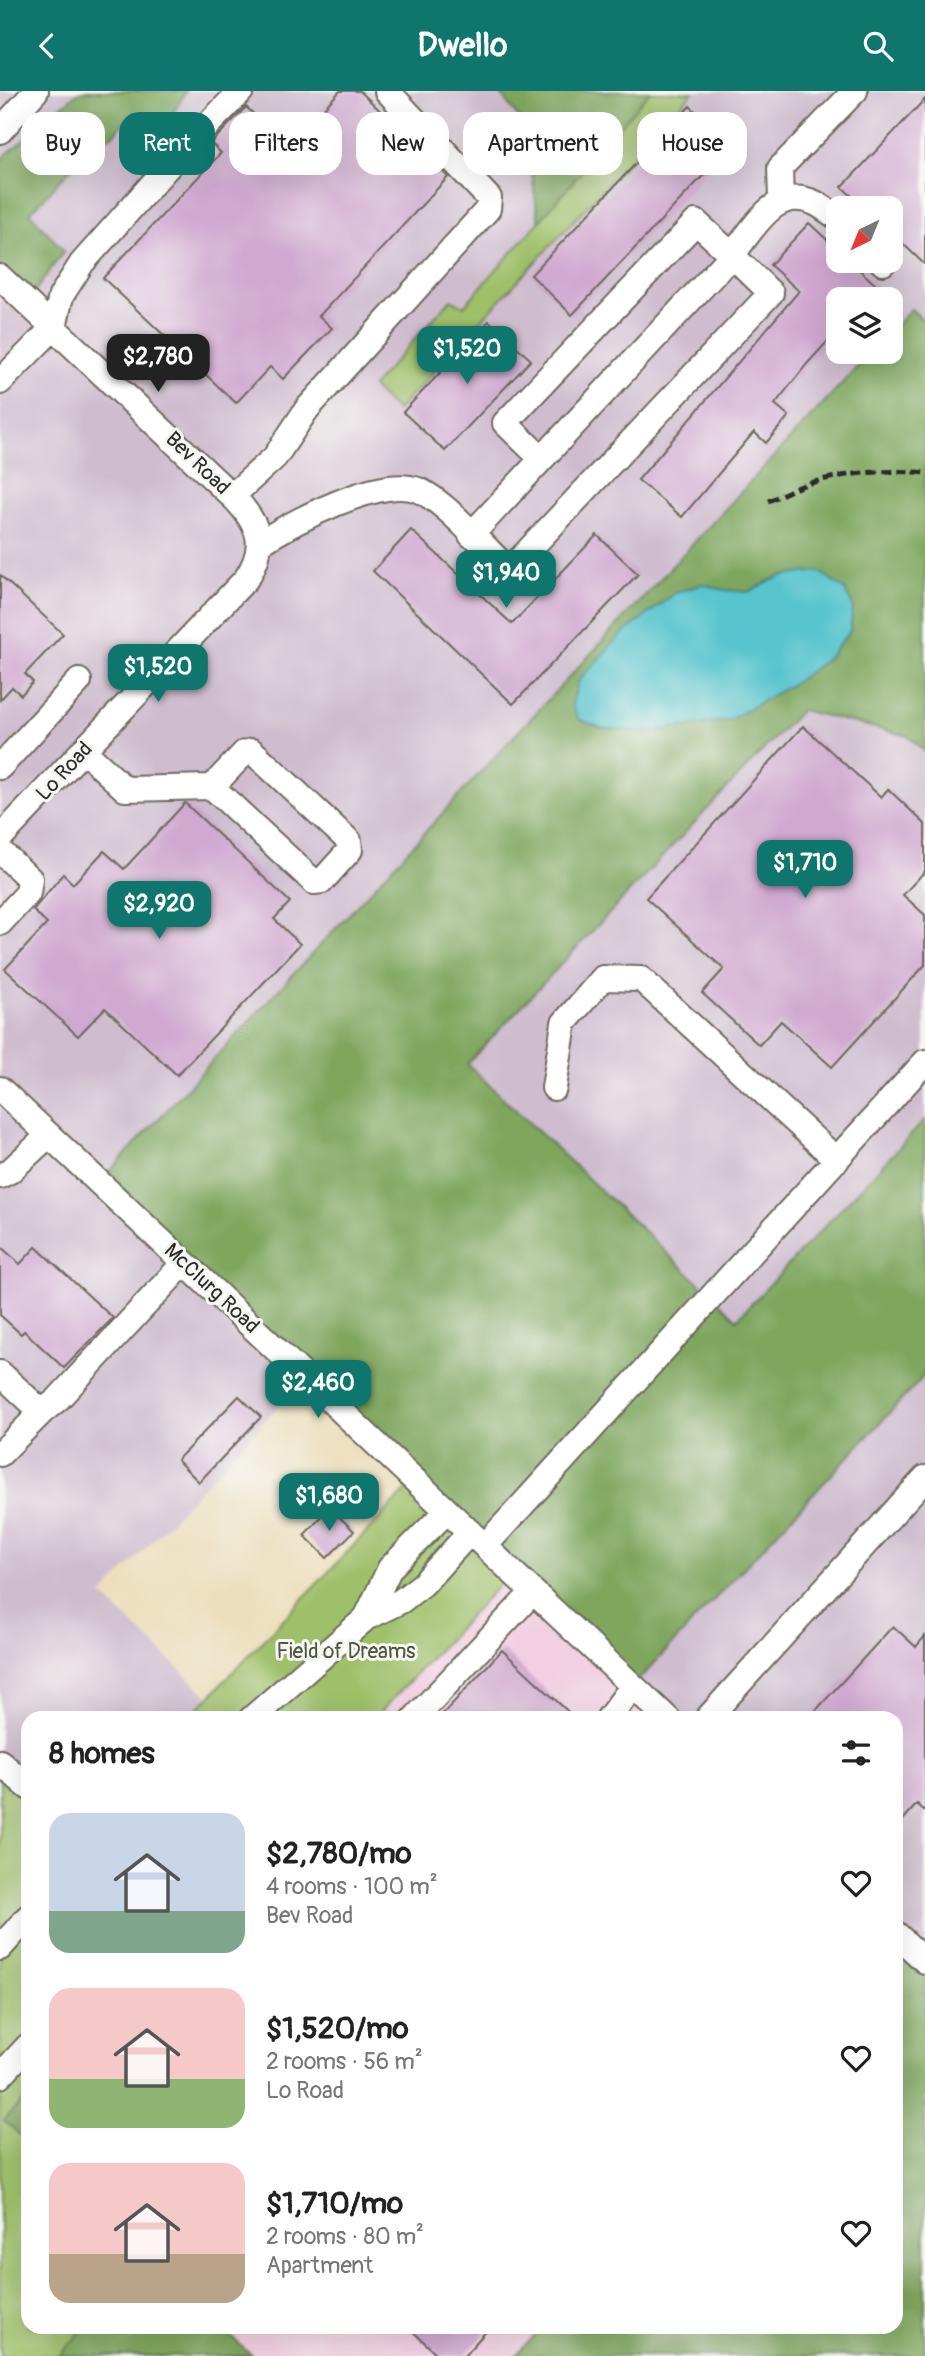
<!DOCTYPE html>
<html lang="en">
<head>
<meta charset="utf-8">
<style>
  :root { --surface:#fff; --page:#f2f2f2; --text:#222; --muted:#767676; --accent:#0f766e }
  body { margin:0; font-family:Pangolin,sans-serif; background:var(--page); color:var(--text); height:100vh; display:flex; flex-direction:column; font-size:26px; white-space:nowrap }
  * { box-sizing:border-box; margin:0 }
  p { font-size:23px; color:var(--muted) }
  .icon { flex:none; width:38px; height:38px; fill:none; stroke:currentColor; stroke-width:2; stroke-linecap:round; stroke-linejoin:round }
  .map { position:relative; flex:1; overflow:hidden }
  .drawer { position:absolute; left:21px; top:1620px; width:882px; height:623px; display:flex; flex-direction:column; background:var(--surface); border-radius:21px; box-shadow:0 7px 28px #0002 }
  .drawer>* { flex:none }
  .hud { position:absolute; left:21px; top:21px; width:884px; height:63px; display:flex; gap:14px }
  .needle { width:46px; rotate:223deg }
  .tools { position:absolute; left:826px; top:105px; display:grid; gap:14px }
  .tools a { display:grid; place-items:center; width:77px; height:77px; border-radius:14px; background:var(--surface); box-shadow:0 7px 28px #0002; font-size:35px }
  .price { position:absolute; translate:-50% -60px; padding:0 16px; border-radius:14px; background:var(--accent); color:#fff; font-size:23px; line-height:46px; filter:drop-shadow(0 2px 4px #0008) }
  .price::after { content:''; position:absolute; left:50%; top:42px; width:21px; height:16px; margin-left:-10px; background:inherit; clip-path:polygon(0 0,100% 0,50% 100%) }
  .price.on { background:#222; color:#fff }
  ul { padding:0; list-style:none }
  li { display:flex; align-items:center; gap:21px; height:175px; padding:0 28px }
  li span { display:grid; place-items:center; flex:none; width:196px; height:140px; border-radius:21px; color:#555 }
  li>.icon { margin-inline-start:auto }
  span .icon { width:84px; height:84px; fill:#fffc; stroke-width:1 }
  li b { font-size:30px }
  h2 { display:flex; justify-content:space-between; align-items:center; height:84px; padding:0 28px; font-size:30px }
  .chip { padding:0 24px; border-radius:21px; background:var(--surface); box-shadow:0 7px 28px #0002; font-size:24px; line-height:63px }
  .chip.on { background:var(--accent); color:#fff }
  header { display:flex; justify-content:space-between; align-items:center; height:91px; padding:0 28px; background:var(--accent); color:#fff; font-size:32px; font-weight:700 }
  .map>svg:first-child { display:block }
  .built { fill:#f2cfe1 }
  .industrial { fill:#cfbdcf; fill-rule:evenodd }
  .green { fill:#9ec069; stroke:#64764a; stroke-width:2 }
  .forest { fill:#7ea65d; stroke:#546844; stroke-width:2; fill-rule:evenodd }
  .water { fill:#58c5ce; stroke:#42787c; stroke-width:2 }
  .building { fill:#d0a8d0 }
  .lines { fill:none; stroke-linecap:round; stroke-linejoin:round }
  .minor-casing { stroke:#6f6a5e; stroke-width:28 }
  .minor { stroke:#fff; stroke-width:24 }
  .rail { stroke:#2b2b2b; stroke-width:5; stroke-dasharray:10 5; stroke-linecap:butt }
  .labels { text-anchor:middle; stroke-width:6; stroke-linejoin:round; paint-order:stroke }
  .street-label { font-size:21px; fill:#2b2b2b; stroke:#f6f6f2 }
  .park-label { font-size:21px; fill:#4e583e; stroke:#f6f6f2 }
</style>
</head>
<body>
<header><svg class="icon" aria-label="back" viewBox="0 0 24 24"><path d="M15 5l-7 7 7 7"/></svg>Dwello<svg class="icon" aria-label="search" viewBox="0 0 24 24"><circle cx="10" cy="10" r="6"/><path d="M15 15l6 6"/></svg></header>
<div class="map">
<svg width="925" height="2265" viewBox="0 0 925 2265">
  <rect width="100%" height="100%" fill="#f6f6f2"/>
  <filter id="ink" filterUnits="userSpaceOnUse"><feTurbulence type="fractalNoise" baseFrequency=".0143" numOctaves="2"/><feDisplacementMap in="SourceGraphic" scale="14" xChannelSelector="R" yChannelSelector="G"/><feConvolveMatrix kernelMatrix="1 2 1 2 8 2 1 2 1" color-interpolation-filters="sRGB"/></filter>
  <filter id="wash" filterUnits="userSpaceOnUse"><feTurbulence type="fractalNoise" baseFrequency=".00686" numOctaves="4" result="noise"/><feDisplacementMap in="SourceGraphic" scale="28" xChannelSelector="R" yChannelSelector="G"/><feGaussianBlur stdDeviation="1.57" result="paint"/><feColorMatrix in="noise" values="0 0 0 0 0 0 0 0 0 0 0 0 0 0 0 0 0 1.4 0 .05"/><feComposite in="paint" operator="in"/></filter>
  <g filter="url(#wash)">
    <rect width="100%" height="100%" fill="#eddfbd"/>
    <path class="built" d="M512,1480L668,1628H376Z
      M222,2237H542L515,2265H252Z"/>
    <path class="industrial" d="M0,0H925V231L911,218L891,240V208H838V261H871L99,1091L305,1286L102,1504L209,1606L188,1627L28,1628V1687L0,1661ZM838,117H891V170H838Z
      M802,619L908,645L925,661V1029L737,1229L466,973Z
      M925,1284V1870L896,1843V1628L668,1627L633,1595Z"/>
    <path class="green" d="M499,0L693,1L397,320L372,296L451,208L464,215L539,131L525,36Z
      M415,1390L512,1480L375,1627L188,1628Z
      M0,1661L28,1687V2004L5,2029L28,2052V2236L85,2237L59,2265H0Z"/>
    <path class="forest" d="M82,0H186L158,48L133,21L115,42L85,62L30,122L64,160L27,211L0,186V69L76,3Z
      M499,0H650L539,131L525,36Z
      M911,218L925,231V661L908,645L801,619L467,973L737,1228L925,1029V1284L633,1595L99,1092L871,261H891V240ZM781,485L572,613L675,502L703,493L724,499L748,501Z
      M906,1852L925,1870V2265H515L542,2237L896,2236V1863Z
      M28,2004V2052L4,2029Z
      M85,2236L222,2237L252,2265H59Z"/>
    <path class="water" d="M819,480L844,498L853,515L850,540L828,567L797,590L729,629L650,641L601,637L578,628L572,613L579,589L619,546L675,502L703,493L724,499L748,501L781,485Z"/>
    <g id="blocks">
      <path class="building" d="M340,0H360L448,86L319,225L332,237L283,288L270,276L236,312L103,187L221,62L211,52L246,16L288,55Z
        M925,8V174L891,141V117H865L842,96Z
        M690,15L731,55L572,224L531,184Z
        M809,132L838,159V170H850L878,196L867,208H838V239L807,273L775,313L789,325L766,352L754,341L682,426L638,389L799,200L770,174Z
        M489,230L531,269L445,360L403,321Z
        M411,439L512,533L597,444L638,483L513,613L373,480Z
        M0,484L63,543L25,583L33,591L21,604L12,596L0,609Z
        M803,635L881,706L888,698L925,733V780L903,804L925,824V874L832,976L781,930L759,954L702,902L724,878L646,807Z
        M185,712L290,811L274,828L300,853L177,984L105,917L78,945L5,878L47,833L33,819L63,783L73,793L104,760L124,778Z
        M0,1155L20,1173L36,1156L113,1227L64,1277L24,1240L21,1243L0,1224Z
        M239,1305L261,1326L199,1391L177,1369Z
        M330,1417L354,1440L327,1467L304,1444Z
        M893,1535L916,1556L925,1545V1720L917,1713L896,1737V1628H808Z
        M502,1559L576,1628H438Z
        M408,2236H490L464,2265H439Z"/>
    </g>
  </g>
  <g filter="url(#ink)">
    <use href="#blocks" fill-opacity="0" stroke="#6f6a5e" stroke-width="2"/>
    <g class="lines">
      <g class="minor-casing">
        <path id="minor" d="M0,40L36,0
          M781,109L780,77L855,0
          M881,170L883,172
          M0,186L236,409C261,436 267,456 246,488L0,747
          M0,291L54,236L61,205L82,172L182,60L241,0
          M232,405L275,366L307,318L488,118L489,107L387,0
          M471,444L732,164L696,131L505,332L542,368
          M259,453C291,432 380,384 418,399C443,408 488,460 509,480L771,202L732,164C754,138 775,93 815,112C823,116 831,122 838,127
          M83,659L125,698L212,696L314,791L322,790L350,759L349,750L252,660L244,662L212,696
          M0,676L79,590
          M0,760L30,788L28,802L0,832
          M554,997L564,932L603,887L641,888L837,1069
          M0,998L668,1628
          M0,1085L10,1080L49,1044
          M0,1282L42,1321L58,1308L184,1172
          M0,1363L42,1321
          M485,1455L925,971
          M366,1527L390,1477L447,1420
          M251,1628L366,1527L401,1510L423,1493L470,1441
          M414,1628L533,1501
          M608,1628L633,1595
          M707,1628L925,1387
          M0,1671L28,1696
          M896,1843L925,1870
          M0,1857L28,1826
          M0,1985L28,1955"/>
      </g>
      <use href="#minor" class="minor"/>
      <path class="rail" d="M768,410C780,405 792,398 804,394C841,382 886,378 925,382"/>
    </g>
  </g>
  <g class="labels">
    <g class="street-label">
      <text transform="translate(198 372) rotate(44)" y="7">Bev Road</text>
      <text transform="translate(64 680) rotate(-47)" y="7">Lo Road</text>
      <text transform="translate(212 1197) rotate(43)" y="7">McClurg Road</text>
    </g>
    <g class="park-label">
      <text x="346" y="1567">Field of Dreams</text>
    </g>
  </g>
</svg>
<div class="tools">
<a><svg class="needle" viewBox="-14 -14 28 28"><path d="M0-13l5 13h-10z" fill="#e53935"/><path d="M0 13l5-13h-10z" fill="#767676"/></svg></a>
<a><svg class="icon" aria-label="layers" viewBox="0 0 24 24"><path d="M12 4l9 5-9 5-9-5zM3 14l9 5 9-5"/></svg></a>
</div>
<b class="price" style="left:467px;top:295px">$1,520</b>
<b class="price on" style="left:158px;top:303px">$2,780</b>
<b class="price" style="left:506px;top:519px">$1,940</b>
<b class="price" style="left:158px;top:613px">$1,520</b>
<b class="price" style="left:805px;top:809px">$1,710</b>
<b class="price" style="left:159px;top:850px">$2,920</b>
<b class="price" style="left:318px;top:1329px">$2,460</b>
<b class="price" style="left:329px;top:1442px">$1,680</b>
<div class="hud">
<a class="chip">Buy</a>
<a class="chip on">Rent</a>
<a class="chip">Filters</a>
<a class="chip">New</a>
<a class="chip">Apartment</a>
<a class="chip">House</a>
</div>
<section class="drawer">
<h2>8 homes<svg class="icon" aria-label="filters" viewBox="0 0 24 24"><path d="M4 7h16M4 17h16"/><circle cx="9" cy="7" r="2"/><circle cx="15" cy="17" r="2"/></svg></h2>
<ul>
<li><span style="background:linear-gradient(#c9d6e8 70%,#7fa58c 0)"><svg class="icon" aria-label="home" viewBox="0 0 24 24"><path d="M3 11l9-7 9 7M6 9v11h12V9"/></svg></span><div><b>$2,780/mo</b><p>4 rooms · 100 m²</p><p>Bev Road</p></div><svg class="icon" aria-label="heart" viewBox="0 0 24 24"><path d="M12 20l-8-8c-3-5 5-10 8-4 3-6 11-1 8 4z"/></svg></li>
<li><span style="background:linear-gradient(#f6c9c9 65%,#8fb573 0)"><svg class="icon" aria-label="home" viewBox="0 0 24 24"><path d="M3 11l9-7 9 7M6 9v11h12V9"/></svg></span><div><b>$1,520/mo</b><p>2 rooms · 56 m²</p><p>Lo Road</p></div><svg class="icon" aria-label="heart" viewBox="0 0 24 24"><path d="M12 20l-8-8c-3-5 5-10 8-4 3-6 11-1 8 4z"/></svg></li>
<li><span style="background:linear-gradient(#f6c9c9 65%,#b9a48a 0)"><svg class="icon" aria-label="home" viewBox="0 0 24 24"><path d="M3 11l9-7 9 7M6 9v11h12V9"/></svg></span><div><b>$1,710/mo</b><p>2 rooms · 80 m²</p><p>Apartment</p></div><svg class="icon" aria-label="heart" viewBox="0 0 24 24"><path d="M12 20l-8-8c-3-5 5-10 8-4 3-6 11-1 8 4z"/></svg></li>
</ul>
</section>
</div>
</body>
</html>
